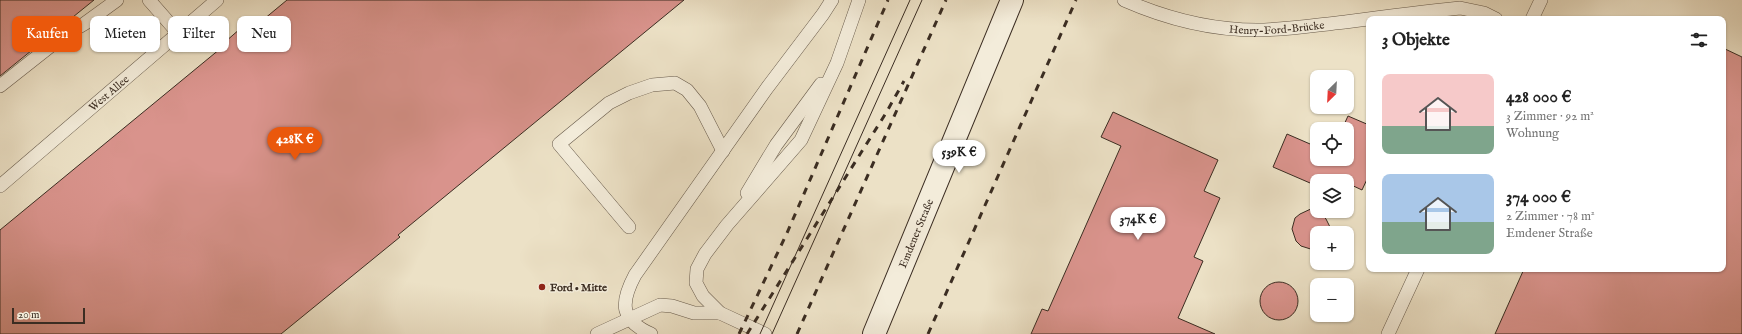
<!DOCTYPE html>
<html lang="de">
<head>
<meta charset="utf-8">
<style>
  :root { --surface:#fff; --page:#f2f2f2; --text:#222; --muted:#767676; --accent:#ea580c }
  body { margin:0; font-family:"IM FELL English",serif; background:var(--page); color:var(--text); height:100vh; display:flex; flex-direction:column; font-size:15px; white-space:nowrap }
  * { box-sizing:border-box; margin:0 }
  p { font-size:13px; color:var(--muted) }
  .icon { flex:none; width:22px; height:22px; fill:none; stroke:currentColor; stroke-width:2; stroke-linecap:round; stroke-linejoin:round }
  .map { position:relative; flex:1; overflow:hidden }
  .drawer { position:absolute; left:1366px; top:16px; width:360px; height:256px; display:flex; flex-direction:column; background:var(--surface); border-radius:8px; box-shadow:0 1px 3px #0004 }
  .drawer>* { flex:none }
  .guide { position:absolute; left:12px; top:16px; width:380px; height:36px; display:flex; gap:8px }
  .needle { width:26px; rotate:204deg }
  .controls { position:absolute; left:1310px; top:70px; display:grid; gap:8px }
  .controls a { display:grid; place-items:center; width:44px; height:44px; border-radius:8px; background:var(--surface); box-shadow:0 1px 3px #0004; font-size:20px }
  .scale { position:absolute; left:12px; bottom:10px; width:73px; box-sizing:border-box; padding-left:4px; border:2px solid #3b2d22; border-top:0; font-size:11px; line-height:14px; white-space:nowrap; color:#3b2d22; -webkit-text-stroke:3px #f3ecda; paint-order:stroke }
  .price { position:absolute; translate:-50% -34px; padding:0 9px; border-radius:14px; background:#fff; color:#222; font-size:13px; line-height:26px; filter:drop-shadow(0 1px 2px #0008) }
  .price::after { content:''; position:absolute; left:50%; top:24px; width:12px; height:9px; margin-left:-6px; background:inherit; clip-path:polygon(0 0,100% 0,50% 100%) }
  .price.on { background:var(--accent); color:#fff }
  ul { padding:0; list-style:none }
  li { display:flex; align-items:center; gap:12px; height:100px; padding:0 16px }
  li span { display:grid; place-items:center; flex:none; width:112px; height:80px; border-radius:8px; color:#555 }
  li>.icon { margin-inline-start:auto }
  span .icon { width:48px; height:48px; fill:#fffc; stroke-width:1 }
  li b { font-size:17px }
  h2 { display:flex; justify-content:space-between; align-items:center; height:48px; padding:0 16px; font-size:17px }
  .pill { padding:0 14px; border-radius:8px; background:var(--surface); box-shadow:0 1px 3px #0004; font-size:14px; line-height:36px }
  .pill.on { background:var(--accent); color:#fff }
  .map>svg:first-child { display:block }
  .building { fill:#d9938c; stroke:#3b2d22 }
  .lines { fill:none; stroke-linecap:round; stroke-linejoin:round }
  .lane-casing { stroke:#675a4b; stroke-width:14 }
  .secondary-casing { stroke:#3b2d22; stroke-width:24 }
  .lane { stroke:#f3ecda; stroke-width:13 }
  .secondary { stroke:#f3ecda; stroke-width:22 }
  .tram { stroke:#3b2d22; stroke-width:1 }
  .rail { stroke:#3b2d22; stroke-width:3; stroke-dasharray:7 7; stroke-linecap:butt }
  .poi-dot { fill:#8f2418; stroke:#f3ecda; stroke-width:1.5 }
  .labels { text-anchor:middle; stroke-width:3; stroke-linejoin:round; paint-order:stroke }
  .street-label { font-size:11px; fill:#3b2d22; stroke:#f3ecda }
  .poi-label { font-size:11px; font-weight:bold; fill:#3b2d22; stroke:#f3ecda; text-anchor:start }
</style>
</head>
<body>
<div class="map">
<svg width="1742" height="334" viewBox="0 0 1742 334">
  <rect width="100%" height="100%" fill="#ece1c6"/>
  <filter id="stains"><feTurbulence type="fractalNoise" baseFrequency=".005" numOctaves="4"/><feColorMatrix values="0 0 0 0 .2 0 0 0 0 .09 0 0 0 0 .02 0 0 0 .5 -.17"/></filter>
  <radialGradient id="worn" r=".72"><stop offset=".6" stop-color="#630" stop-opacity="0"/><stop offset="1" stop-color="#630" stop-opacity=".3"/></radialGradient>
  <path class="building" d="M0,0H94L0,76Z
    M287,0H684L398,235L400,237L281,334H0V230L226,44L225,42L241,28L246,34Z
    M1723,48L1742,57V334H1495L1524,269H1723Z
    M1113,112L1218,160L1204,191L1220,198L1194,257L1203,261L1178,318L1215,334H1031L1042,309L1048,311L1121,146L1101,137Z
    M1348,116L1369,125V175L1362,190L1347,183V181H1317V186L1273,167L1287,134L1317,147V159H1347V129H1342Z
    M1315,207L1317,211H1319L1326,219L1333,233H1317V251L1301,246L1296,241L1292,229L1295,218L1300,214Z
    M1260 301a19 19 0 1 1 38 0a19 19 0 1 1-38 0Z"/>
  <g class="lines">
    <g class="lane-casing">
      <g id="lane">
        <path d="M149,0L178,33"/>
        <path id="s1" d="M1124,0C1165,18 1211,30 1257,30C1286,30 1316,25 1345,22C1383,17 1422,12 1460,8L1484,13L1496,19"/>
        <path d="M1532,19L1541,0"/>
        <path d="M0,86L62,37L84,24L117,0"/>
        <path id="s2" d="M0,186L217,0"/>
        <path d="M747,193L776,145L821,84"/>
        <path d="M629,227L559,144L609,103L629,93L652,85L675,83L687,90L700,106L723,151"/>
        <path d="M597,334L660,305L672,306L694,313H720"/>
        <path d="M651,334C620,320 620,303 635,275L767,88L823,14L832,0"/>
        <path d="M765,334L720,313L703,296L696,283L697,269L705,254L727,225L801,140L837,63L859,0"/>
        <path d="M1388,334L1418,269"/>
      </g>
    </g>
    <g class="secondary-casing">
      <g id="secondary">
        <path id="s3" d="M874,334L1012,0"/>
      </g>
    </g>
    <use href="#lane" class="lane"/>
    <use href="#secondary" class="secondary"/>
    <path class="tram" d="M760,334L910,0
      M772,334L922,0"/>
    <path class="rail" d="M739,334L787,233L888,0
      M747,334L886,113L904,81
      M797,334L946,0
      M928,334L1076,0"/>
  </g>
  <circle class="poi-dot" cx="542" cy="287" r="4"/>
  <g class="labels">
    <g class="street-label">
      <text dy="4" stroke="none"><textPath href="#s1" startOffset="157">Henry-Ford-Brücke</textPath></text>
      <text dy="4" stroke="none"><textPath href="#s2" startOffset="143">West Allee</textPath></text>
      <text dy="4" stroke="none"><textPath href="#s3" startOffset="109">Emdener Straße</textPath></text>
    </g>
    <g class="poi-label">
      <text x="550" y="291">Ford • Mitte</text>
    </g>
  </g>
  <rect width="100%" height="100%" filter="url(#stains)"/>
  <rect width="100%" height="100%" fill="url(#worn)"/>
</svg>
<div class="controls">
<a><svg class="needle" viewBox="-14 -14 28 28"><path d="M0-13l5 13h-10z" fill="#e53935"/><path d="M0 13l5-13h-10z" fill="#767676"/></svg></a>
<a><svg class="icon" aria-label="locate" viewBox="0 0 24 24"><circle cx="12" cy="12" r="6"/><path d="M12 2v4M12 18v4M2 12h4M18 12h4"/></svg></a>
<a><svg class="icon" aria-label="layers" viewBox="0 0 24 24"><path d="M12 4l9 5-9 5-9-5zM3 14l9 5 9-5"/></svg></a>
<a>+</a>
<a>−</a>
</div>
<div class="scale">20 m</div>
<b class="price on" style="left:295px;top:161px">428K €</b>
<b class="price" style="left:959px;top:174px">539K €</b>
<b class="price" style="left:1138px;top:241px">374K €</b>
<div class="guide">
<a class="pill on">Kaufen</a>
<a class="pill">Mieten</a>
<a class="pill">Filter</a>
<a class="pill">Neu</a>
</div>
<section class="drawer">
<h2>3 Objekte<svg class="icon" aria-label="filters" viewBox="0 0 24 24"><path d="M4 7h16M4 17h16"/><circle cx="9" cy="7" r="2"/><circle cx="15" cy="17" r="2"/></svg></h2>
<ul>
<li><span style="background:linear-gradient(#f6c9c9 65%,#7fa58c 0)"><svg class="icon" aria-label="home" viewBox="0 0 24 24"><path d="M3 11l9-7 9 7M6 9v11h12V9"/></svg></span><div><b>428 000 €</b><p>3 Zimmer · 92 m²</p><p>Wohnung</p></div></li>
<li><span style="background:linear-gradient(#a9c7e8 60%,#7fa58c 0)"><svg class="icon" aria-label="home" viewBox="0 0 24 24"><path d="M3 11l9-7 9 7M6 9v11h12V9"/></svg></span><div><b>374 000 €</b><p>2 Zimmer · 78 m²</p><p>Emdener Straße</p></div></li>
</ul>
</section>
</div>
</body>
</html>
